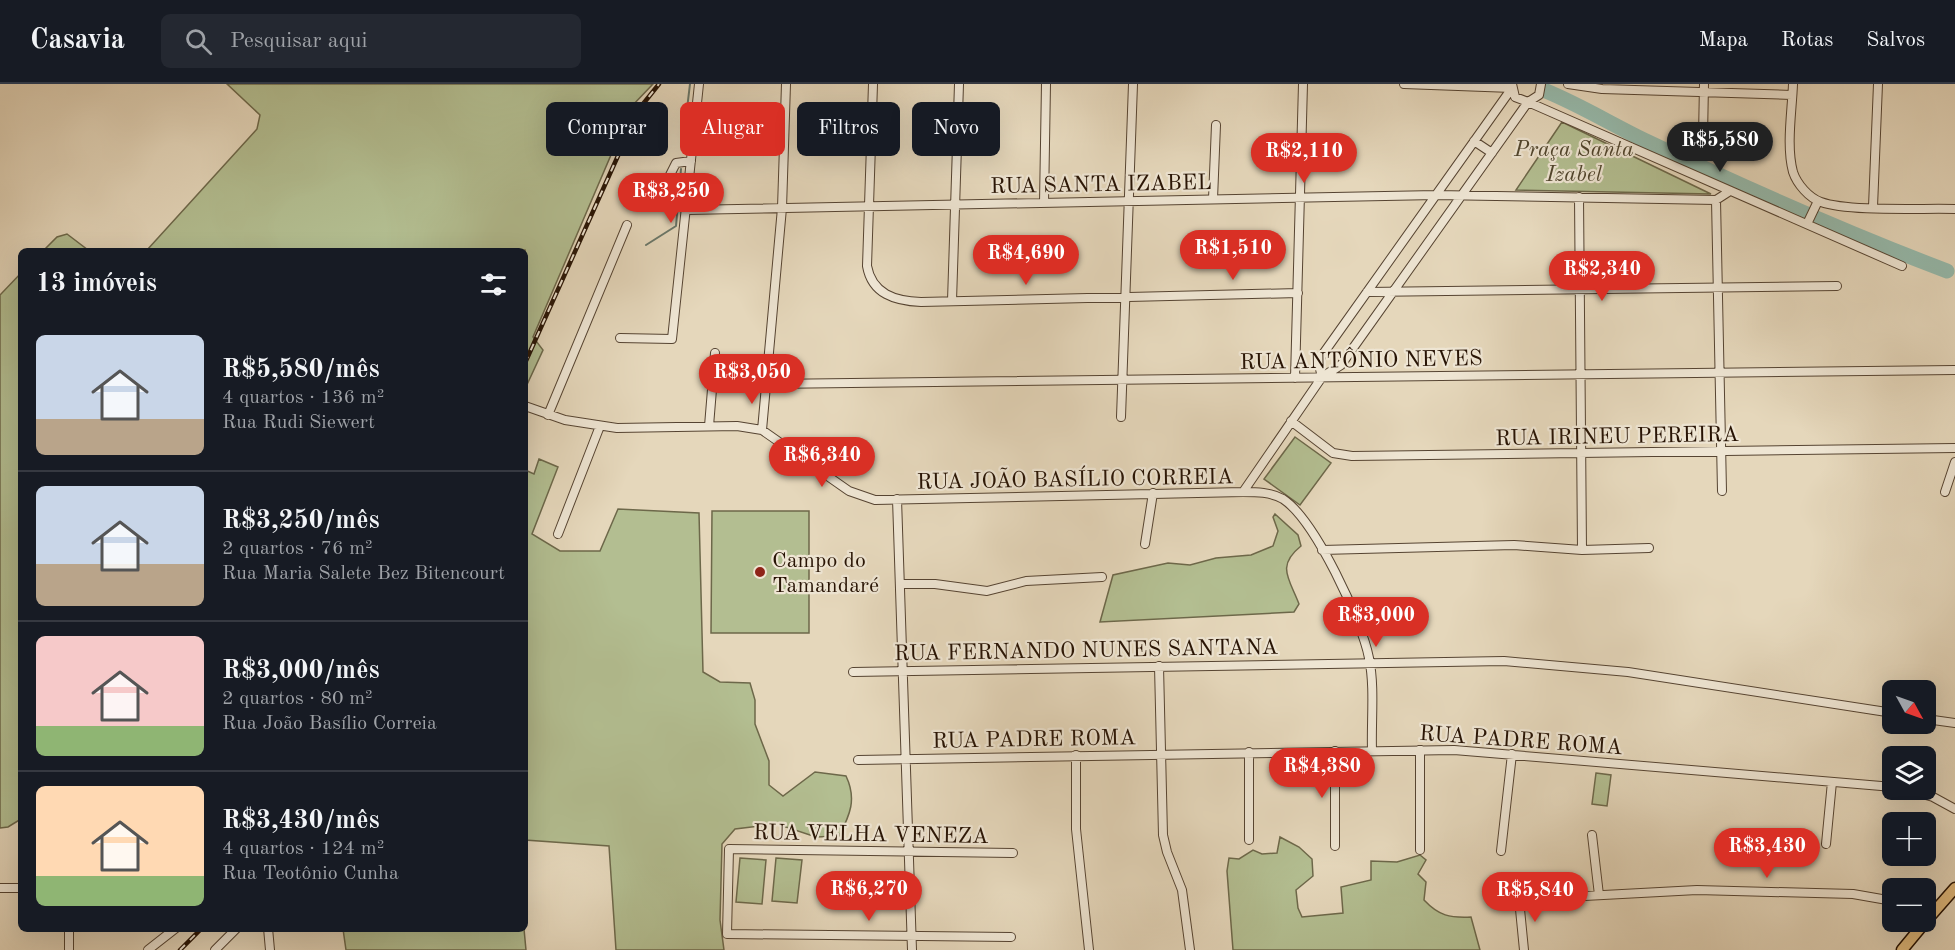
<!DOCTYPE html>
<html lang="pt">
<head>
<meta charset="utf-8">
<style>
  :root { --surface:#171b24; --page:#242831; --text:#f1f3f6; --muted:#9ea1a6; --line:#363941; --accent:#d93025 }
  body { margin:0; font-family:"Old Standard TT",serif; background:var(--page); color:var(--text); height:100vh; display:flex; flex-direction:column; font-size:22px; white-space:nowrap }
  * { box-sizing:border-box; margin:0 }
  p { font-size:20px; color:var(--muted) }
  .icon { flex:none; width:33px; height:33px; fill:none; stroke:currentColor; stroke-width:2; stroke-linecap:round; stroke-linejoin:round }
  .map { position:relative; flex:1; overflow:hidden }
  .panel { position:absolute; left:18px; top:164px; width:510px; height:684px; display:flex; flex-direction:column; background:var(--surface); border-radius:9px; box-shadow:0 6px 24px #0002 }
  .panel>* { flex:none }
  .top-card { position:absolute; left:546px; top:18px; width:570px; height:54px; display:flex; gap:12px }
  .needle { width:39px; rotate:130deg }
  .fabs { position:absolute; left:1882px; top:596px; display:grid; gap:12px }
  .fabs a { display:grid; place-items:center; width:54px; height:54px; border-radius:9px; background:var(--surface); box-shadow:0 6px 24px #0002; font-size:30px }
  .price { position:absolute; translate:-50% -51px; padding:0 14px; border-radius:21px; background:var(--accent); color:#fff; font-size:20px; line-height:39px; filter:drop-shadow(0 2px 3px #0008) }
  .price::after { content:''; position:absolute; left:50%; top:36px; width:18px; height:14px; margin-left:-9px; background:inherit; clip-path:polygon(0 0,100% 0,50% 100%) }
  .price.current { background:#222; color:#fff }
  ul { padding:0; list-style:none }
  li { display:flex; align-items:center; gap:18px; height:150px; padding:0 18px }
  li+li { border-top:2px solid var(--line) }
  li span { display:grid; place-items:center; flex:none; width:168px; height:120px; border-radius:9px; color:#555 }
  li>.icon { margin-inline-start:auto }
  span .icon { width:72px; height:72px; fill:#fffc; stroke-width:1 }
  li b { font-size:26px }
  h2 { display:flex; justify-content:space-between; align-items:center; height:72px; padding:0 18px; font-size:26px }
  .pill { padding:0 21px; border-radius:9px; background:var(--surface); box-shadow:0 6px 24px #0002; font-size:21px; line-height:54px }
  .pill.current { background:var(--accent); color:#fff }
  header { display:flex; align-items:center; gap:36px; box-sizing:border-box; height:84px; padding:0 30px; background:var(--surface); border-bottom:2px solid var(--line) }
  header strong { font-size:28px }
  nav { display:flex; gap:33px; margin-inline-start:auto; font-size:21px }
  .search { width:420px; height:54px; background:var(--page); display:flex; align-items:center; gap:15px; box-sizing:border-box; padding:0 21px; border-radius:9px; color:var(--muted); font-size:22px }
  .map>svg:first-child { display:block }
  .green { fill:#b3be91; stroke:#6d684a; stroke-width:1.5 }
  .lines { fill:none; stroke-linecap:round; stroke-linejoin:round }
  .stream { stroke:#6a7769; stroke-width:2 }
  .river { stroke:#96baac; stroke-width:15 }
  .minor-casing { stroke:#564432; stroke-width:10 }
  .major-casing { stroke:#271304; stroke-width:13 }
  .minor { stroke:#eee5d3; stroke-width:8 }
  .major { stroke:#e2bc7e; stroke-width:10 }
  .rail-casing { stroke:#271304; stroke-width:4.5 }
  .rail { stroke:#eee5d3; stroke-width:2; stroke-dasharray:7; stroke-linecap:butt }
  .poi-dot { fill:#8f2418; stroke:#eee5d3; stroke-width:2 }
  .labels { text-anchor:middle; stroke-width:4.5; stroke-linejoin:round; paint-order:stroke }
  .park-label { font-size:22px; font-style:italic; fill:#51462e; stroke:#eee5d3 }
  .street-label { font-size:22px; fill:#271304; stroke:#eee5d3 }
  .poi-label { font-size:22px; fill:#271304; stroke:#eee5d3; text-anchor:start }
</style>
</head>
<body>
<header>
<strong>Casavia</strong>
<div class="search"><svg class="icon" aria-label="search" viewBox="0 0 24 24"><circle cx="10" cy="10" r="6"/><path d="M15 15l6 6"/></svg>Pesquisar aqui</div>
<nav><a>Mapa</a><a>Rotas</a><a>Salvos</a></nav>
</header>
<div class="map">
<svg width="1955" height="866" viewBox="0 0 1955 866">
  <rect width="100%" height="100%" fill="#e5d7bb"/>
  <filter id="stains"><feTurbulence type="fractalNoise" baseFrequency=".00333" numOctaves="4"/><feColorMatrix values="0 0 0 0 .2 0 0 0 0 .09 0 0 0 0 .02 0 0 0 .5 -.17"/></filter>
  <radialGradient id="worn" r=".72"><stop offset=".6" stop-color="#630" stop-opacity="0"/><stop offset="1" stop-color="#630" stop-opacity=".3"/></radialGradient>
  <path class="green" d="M227,0H653L632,22L533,253L543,266L525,305V166H147L257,45L260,31Z
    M1562,38L1711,110L1516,106Z
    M67,150L88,166H44L57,153Z
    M21,189V735L8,743L0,744V211Z
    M1295,353L1331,379L1300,421L1264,395Z
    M539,375L558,383L532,450L560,467H600L618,425L699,429L703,588L720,598L750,599L755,616V640L769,677V701L783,712L815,688L846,692C857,715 850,731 839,752L816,753L777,740L735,745L722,760L720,836L724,866H616L609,762L525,756V386L534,390Z
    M712,427H809V549H711Z
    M1275,430L1298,451L1301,462C1276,482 1289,494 1299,520L1294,528L1100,538L1113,491L1168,479L1190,481L1216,474L1251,471L1273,462L1278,447L1273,433Z
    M1596,689L1611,691L1607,722L1592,720Z
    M1280,753L1299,763L1312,775L1313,792L1296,806L1298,824L1302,833L1343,829L1341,803L1371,796V777L1397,778L1420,771L1426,776L1418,790L1426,798L1424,816C1439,832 1450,834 1471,833L1480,866H1233L1227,787L1229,774L1239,775L1253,766L1262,770L1277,769Z
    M740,774L766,776L762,820L736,818Z
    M776,774L802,776L797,819L772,817Z
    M343,845H524L526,866H346Z"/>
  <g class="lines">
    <path class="stream" d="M684,50L690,0
      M646,161L676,142L681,85"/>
    <path class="river" d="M1546,7C1580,21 1611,40 1644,56C1743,103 1844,148 1947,187"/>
    <g class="minor-casing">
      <path id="minor" d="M873,0L867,182C872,210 895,217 921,218L1298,209
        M1404,0L1512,4
        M1512,0L1515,13L1528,18L1539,11L1541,0
        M1568,0L1602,5L1792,11
        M1793,0C1792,27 1786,62 1793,88C1797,100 1809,114 1821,118C1849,128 1922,124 1955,125
        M1703,53L1704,0
        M1474,57L1492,69
        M1579,113L1582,466
        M1213,115L1216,41
        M1716,116L1722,407
        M1044,119L1046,0
        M654,123L676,79L691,77
        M1873,123L1878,0
        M686,126L1436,111L1716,116L1730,107
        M1807,140L1818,117
        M1367,208L1837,202
        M952,217L959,0
        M620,254L672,255L699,0
        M1322,293L1318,277L1512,4
        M1295,294L1303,0
        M768,300L1955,286
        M525,322L565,336L617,344L737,342L762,346L849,407L875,416L1243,408C1256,408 1271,408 1283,415C1315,436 1362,537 1369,574C1375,603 1371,637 1372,666
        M548,331L627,141
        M1121,333L1133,0
        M1291,337L1333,369L1352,372L1955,364
        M709,342L715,269
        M762,346L782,124L786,0
        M1243,408L1322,293L1341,281L1528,18L1902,182
        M1945,408L1955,378
        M897,415L912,866
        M558,450L600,342
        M1145,460L1153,409
        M1322,466L1514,461L1582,466L1649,464
        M901,500H935L987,507L1026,497L1102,493
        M1159,582L1163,751L1167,768L1182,806L1190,866
        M853,588L1504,577L1628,588L1893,629
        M1926,635L1955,639
        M1335,667V762
        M1249,668V756
        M1076,671V745L1089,866
        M858,676L1454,666L1893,703
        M1905,705L1933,713L1955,725
        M1592,751L1599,811
        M1826,760L1832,698
        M1420,766V666
        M1501,767L1512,670
        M0,804H21
        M1519,815L1524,866
        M1491,817L1697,806L1853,810L1893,817
        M69,844V866
        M268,844L270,866
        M1011,853L727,850L729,765L1013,769
        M148,866L176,844
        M215,866L237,844"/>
    </g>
    <g class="major-casing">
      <path id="major" d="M1926,837L1955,804
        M1902,866L1926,837"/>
    </g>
    <use href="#minor" class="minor"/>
    <use href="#major" class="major"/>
    <g class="rail-casing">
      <path id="rail" d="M525,279L639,25L659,0
        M180,866L202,844"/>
    </g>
    <use href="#rail" class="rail"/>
  </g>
  <circle class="poi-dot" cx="760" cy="488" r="6"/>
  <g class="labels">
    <g class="park-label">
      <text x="1574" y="72">Praça Santa<tspan x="1574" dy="25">Izabel</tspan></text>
    </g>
    <g class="street-label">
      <text transform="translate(1101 99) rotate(-1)" y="8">RUA SANTA IZABEL</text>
      <text transform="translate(1361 275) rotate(-1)" y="8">RUA ANTÔNIO NEVES</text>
      <text transform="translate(1617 351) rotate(-1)" y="8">RUA IRINEU PEREIRA</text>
      <text transform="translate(1075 394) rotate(-1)" y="8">RUA JOÃO BASÍLIO CORREIA</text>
      <text transform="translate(1086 565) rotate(-1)" y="8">RUA FERNANDO NUNES SANTANA</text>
      <text transform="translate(1034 654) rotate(-1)" y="8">RUA PADRE ROMA</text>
      <text transform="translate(1521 655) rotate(4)" y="8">RUA PADRE ROMA</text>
      <text transform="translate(871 749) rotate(1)" y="8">RUA VELHA VENEZA</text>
    </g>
    <g class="poi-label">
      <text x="772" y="483">Campo do<tspan x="772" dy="25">Tamandaré</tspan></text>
    </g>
  </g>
  <rect width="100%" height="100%" filter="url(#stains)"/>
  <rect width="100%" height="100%" fill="url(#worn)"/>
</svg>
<div class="fabs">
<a><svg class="needle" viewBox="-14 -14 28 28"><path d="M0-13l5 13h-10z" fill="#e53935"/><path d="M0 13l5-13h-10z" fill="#9ea1a6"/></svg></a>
<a><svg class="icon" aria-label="layers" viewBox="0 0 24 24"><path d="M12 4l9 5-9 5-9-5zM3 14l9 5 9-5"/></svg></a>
<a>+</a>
<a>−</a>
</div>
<b class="price current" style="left:1720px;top:89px">R$5,580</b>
<b class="price" style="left:1304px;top:100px">R$2,110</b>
<b class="price" style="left:671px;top:140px">R$3,250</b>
<b class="price" style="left:1233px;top:197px">R$1,510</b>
<b class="price" style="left:1026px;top:202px">R$4,690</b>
<b class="price" style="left:1602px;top:218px">R$2,340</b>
<b class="price" style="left:752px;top:321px">R$3,050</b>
<b class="price" style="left:822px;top:404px">R$6,340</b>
<b class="price" style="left:1376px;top:564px">R$3,000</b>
<b class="price" style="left:1322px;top:715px">R$4,380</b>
<b class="price" style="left:1767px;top:795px">R$3,430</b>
<b class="price" style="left:869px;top:838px">R$6,270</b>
<b class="price" style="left:1535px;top:839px">R$5,840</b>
<div class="top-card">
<a class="pill">Comprar</a>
<a class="pill current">Alugar</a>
<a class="pill">Filtros</a>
<a class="pill">Novo</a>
</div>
<section class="panel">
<h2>13 imóveis<svg class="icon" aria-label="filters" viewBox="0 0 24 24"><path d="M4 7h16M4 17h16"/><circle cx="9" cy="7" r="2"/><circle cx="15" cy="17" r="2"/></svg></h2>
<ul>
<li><span style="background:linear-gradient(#c9d6e8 70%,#b9a48a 0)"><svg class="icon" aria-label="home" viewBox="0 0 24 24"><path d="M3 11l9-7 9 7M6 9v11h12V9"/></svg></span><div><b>R$5,580/mês</b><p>4 quartos · 136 m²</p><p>Rua Rudi Siewert</p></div></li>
<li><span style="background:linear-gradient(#c9d6e8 65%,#b9a48a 0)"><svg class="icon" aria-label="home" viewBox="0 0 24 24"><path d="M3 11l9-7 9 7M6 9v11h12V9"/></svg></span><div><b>R$3,250/mês</b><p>2 quartos · 76 m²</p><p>Rua Maria Salete Bez Bitencourt</p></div></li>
<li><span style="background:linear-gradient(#f6c9c9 75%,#8fb573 0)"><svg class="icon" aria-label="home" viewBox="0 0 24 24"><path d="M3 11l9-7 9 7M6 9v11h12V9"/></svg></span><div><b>R$3,000/mês</b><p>2 quartos · 80 m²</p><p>Rua João Basílio Correia</p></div></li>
<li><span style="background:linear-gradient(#ffd9b3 75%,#8fb573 0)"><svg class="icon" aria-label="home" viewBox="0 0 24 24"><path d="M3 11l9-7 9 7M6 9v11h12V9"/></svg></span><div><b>R$3,430/mês</b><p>4 quartos · 124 m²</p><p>Rua Teotônio Cunha</p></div></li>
</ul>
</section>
</div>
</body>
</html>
